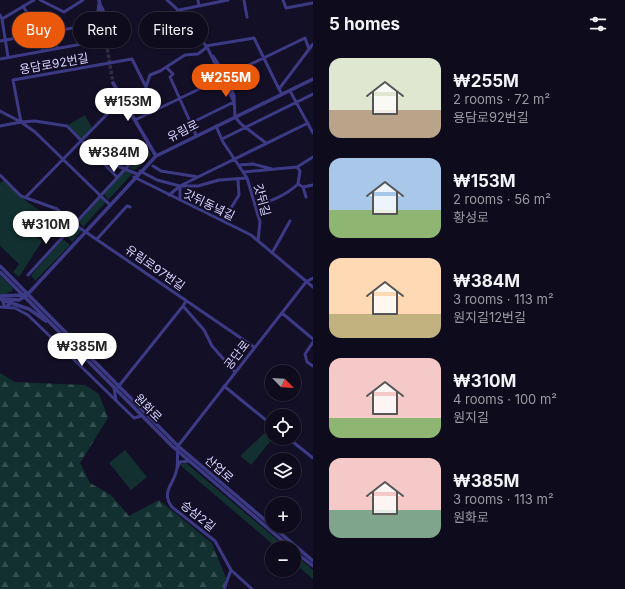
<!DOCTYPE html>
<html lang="en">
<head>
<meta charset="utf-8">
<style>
  :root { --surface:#0e0b1c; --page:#1c1929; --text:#f1f3f6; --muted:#9b9ba3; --line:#2e2b3b; --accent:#ea580c }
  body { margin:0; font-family:Inter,"Noto Sans KR",sans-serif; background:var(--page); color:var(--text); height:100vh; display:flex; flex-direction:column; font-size:15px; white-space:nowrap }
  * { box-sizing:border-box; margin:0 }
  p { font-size:13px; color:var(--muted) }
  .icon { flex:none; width:22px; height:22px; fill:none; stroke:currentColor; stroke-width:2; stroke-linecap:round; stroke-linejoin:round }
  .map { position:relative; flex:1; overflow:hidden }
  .drawer { display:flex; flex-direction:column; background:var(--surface); width:312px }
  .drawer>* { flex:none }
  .guide { position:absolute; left:12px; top:12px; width:241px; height:36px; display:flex; gap:8px }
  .needle { width:26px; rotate:115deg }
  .tools { position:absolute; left:265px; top:365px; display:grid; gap:8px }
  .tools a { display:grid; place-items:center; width:36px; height:36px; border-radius:50%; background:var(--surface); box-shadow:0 1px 3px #0004,0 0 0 1px var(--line); font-size:20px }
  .price { position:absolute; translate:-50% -34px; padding:0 9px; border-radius:14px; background:#fff; color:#222; font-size:13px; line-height:26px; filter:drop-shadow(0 1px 2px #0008) }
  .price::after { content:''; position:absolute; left:50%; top:24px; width:12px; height:9px; margin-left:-6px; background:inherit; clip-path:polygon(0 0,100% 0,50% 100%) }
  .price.selected { background:var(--accent); color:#fff }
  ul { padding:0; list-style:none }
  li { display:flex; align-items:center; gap:12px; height:100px; padding:0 16px }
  li span { display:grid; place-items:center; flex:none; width:112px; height:80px; border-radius:12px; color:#555 }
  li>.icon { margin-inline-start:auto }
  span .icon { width:48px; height:48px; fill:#fffc; stroke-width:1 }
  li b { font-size:17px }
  h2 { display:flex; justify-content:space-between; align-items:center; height:48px; padding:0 16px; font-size:17px }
  .pill { padding:0 14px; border-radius:18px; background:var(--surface); box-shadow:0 1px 3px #0004,0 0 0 1px var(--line); font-size:14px; line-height:36px }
  .pill.selected { background:var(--accent); color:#fff }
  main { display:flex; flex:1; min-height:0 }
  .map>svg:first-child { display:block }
  .green { fill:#12302f }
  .forest { fill:url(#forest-firs) }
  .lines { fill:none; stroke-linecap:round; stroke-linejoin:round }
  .tertiary-tunnel { stroke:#312d47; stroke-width:3.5; stroke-dasharray:3.5 2; stroke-linecap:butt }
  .minor { stroke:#3d3a85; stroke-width:3 }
  .tertiary { stroke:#3d3a85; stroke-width:3.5 }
  .labels { text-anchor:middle; stroke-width:4; stroke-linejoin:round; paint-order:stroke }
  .street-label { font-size:12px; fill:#d9d4ff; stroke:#130f26 }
</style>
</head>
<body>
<main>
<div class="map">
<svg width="313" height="589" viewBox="0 0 313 589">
  <defs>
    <pattern id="forest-firs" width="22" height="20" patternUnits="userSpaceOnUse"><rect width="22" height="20" fill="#12302f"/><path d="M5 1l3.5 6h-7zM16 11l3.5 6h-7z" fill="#344d4e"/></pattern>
  </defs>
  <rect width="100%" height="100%" fill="#130f26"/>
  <path class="green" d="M85,115L92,128L81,139L68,125Z
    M147,147L151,155L135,170L129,168Z
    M125,170L132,174L108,200L104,194Z
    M4,180L25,200L47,216L44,222L49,225L47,230L36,223L31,232L42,241L19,277L13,272L19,264L0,246V183Z
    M101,197L106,202L83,227L79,222Z
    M74,226L82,230L72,242L66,235Z
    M63,239L70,245L35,281L31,275Z
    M0,275L13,288L12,291L4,295L0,294Z
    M269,429L272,431L273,438L251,465L240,456Z
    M125,450L147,477L131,490L109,463Z
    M186,463L287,548H277L181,466V464Z
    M294,554L313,570V579L294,563Z"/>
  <path class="forest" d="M0,373L15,382L85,385L99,394L108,418L80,463L90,483L111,495L129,516L159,500L212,543L226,578L223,589H0Z"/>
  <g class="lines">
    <path class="tertiary-tunnel" d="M101,11L113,83"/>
    <path class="minor" d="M40,0L64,12L83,0
      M167,0C184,14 195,30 208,49
      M198,0L199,6
      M244,0L247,17
      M283,0L286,8L313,3
      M99,4L98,10L103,40
      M23,6L39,33L43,51
      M101,6L103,10L108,39
      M179,10L228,0
      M0,15L2,19L8,57
      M2,19L34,0
      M54,31L57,48
      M0,41L100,23
      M206,46L254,38L279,89
      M213,56L227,77L234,96L235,117L241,124L266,143
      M0,59L109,39
      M166,67L173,74L170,77L196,135
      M290,91L313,133
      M282,94L279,89L313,44
      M0,111L21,122L35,132L110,205
      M135,120L305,38L309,49
      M21,122L13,80L132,59L146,87L150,75L160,71L185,55L198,54L207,47L234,102L191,123
      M0,126L21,122L35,121L67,126L117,177
      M216,126L223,142L247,178L260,222L258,241
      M222,139L313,94
      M99,158L137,174
      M239,165L253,164L272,169
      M153,166L161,171L198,177
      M140,171L157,180L180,186H198L219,180L247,178
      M244,172L297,167L313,157
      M0,175L21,196L57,209L74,224L254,347
      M134,177L251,235L313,287
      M298,184L303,187L306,197
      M303,187L313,185
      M169,195L180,186L198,177L308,123
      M26,197L122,99
      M180,200V186
      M255,206C271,201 285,196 298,184L300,171L297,167
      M223,221L239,195L238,180
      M97,239L127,206L130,207
      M272,253L290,221
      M28,275L148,144
      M2,300L5,307L12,303
      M186,301L183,306L204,330L212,346L235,372
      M0,307L15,308L28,315L132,416L134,418L141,416
      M282,313L313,339
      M313,342L305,354L307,362L313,366
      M224,386L272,425
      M118,387L183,306
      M114,388L116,400
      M288,438L313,458
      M177,468L180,462L189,461
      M224,589L231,570
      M252,589L231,570L215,541L172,507C160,491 175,484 177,468C178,461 177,453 178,446L306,282L313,278"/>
    <path class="tertiary" d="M99,0L101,11
      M113,83L156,156
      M0,266L178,446L313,561
      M0,272L172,446L291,548
      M0,296L24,295
      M0,299L19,300L27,295L156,156L313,79
      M5,301L29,309L46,321
      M294,551L313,566"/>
  </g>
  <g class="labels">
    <g class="street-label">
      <text transform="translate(54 64) rotate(-10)" y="4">용담로92번길</text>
      <text transform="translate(183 131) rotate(-27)" y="4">유림로</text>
      <text transform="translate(262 200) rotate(75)" y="4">갓뒤길</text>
      <text transform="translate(209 205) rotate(26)" y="4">갓뒤동녘길</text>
      <text transform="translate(155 268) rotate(35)" y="4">유림로97번길</text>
      <text transform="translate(237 355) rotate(-52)" y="4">공단로</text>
      <text transform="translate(148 408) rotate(45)" y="4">원화로</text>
      <text transform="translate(219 469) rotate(41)" y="4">산업로</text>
      <text transform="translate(198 516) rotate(39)" y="4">승삼2길</text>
    </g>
  </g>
</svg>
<div class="tools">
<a><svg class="needle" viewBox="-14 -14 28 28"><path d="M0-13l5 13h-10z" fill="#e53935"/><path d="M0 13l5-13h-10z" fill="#9b9ba3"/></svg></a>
<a><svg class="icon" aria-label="locate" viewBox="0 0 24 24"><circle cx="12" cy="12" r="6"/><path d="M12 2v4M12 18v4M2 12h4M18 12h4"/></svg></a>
<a><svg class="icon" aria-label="layers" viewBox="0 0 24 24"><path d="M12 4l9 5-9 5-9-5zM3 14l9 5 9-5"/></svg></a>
<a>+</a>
<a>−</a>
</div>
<b class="price selected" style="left:226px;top:98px">₩255M</b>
<b class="price" style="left:128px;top:122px">₩153M</b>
<b class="price" style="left:114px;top:173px">₩384M</b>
<b class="price" style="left:46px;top:245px">₩310M</b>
<b class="price" style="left:82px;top:367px">₩385M</b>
<div class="guide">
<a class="pill selected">Buy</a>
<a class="pill">Rent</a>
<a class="pill">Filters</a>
</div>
</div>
<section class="drawer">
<h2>5 homes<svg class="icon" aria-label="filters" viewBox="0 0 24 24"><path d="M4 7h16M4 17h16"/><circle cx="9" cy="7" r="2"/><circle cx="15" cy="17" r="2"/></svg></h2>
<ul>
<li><span style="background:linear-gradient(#dfe7d0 65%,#b9a48a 0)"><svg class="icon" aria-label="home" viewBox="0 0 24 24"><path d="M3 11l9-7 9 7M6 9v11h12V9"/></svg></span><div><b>₩255M</b><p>2 rooms · 72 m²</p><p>용담로92번길</p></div></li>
<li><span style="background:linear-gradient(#a9c7e8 65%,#8fb573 0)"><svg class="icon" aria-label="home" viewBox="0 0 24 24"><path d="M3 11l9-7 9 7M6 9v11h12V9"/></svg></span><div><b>₩153M</b><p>2 rooms · 56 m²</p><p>황성로</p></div></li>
<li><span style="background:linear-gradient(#ffd9b3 70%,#c2b280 0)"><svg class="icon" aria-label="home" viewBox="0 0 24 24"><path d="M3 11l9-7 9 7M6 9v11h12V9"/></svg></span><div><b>₩384M</b><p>3 rooms · 113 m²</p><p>원지길12번길</p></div></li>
<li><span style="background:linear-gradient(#f6c9c9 75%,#8fb573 0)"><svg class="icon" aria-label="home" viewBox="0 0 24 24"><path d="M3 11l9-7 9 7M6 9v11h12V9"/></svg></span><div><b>₩310M</b><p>4 rooms · 100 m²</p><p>원지길</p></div></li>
<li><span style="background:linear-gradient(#f6c9c9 65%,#7fa58c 0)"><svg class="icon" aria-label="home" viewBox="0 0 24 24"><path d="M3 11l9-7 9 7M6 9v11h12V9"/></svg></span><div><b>₩385M</b><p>3 rooms · 113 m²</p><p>원화로</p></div></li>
</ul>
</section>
</main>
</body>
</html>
